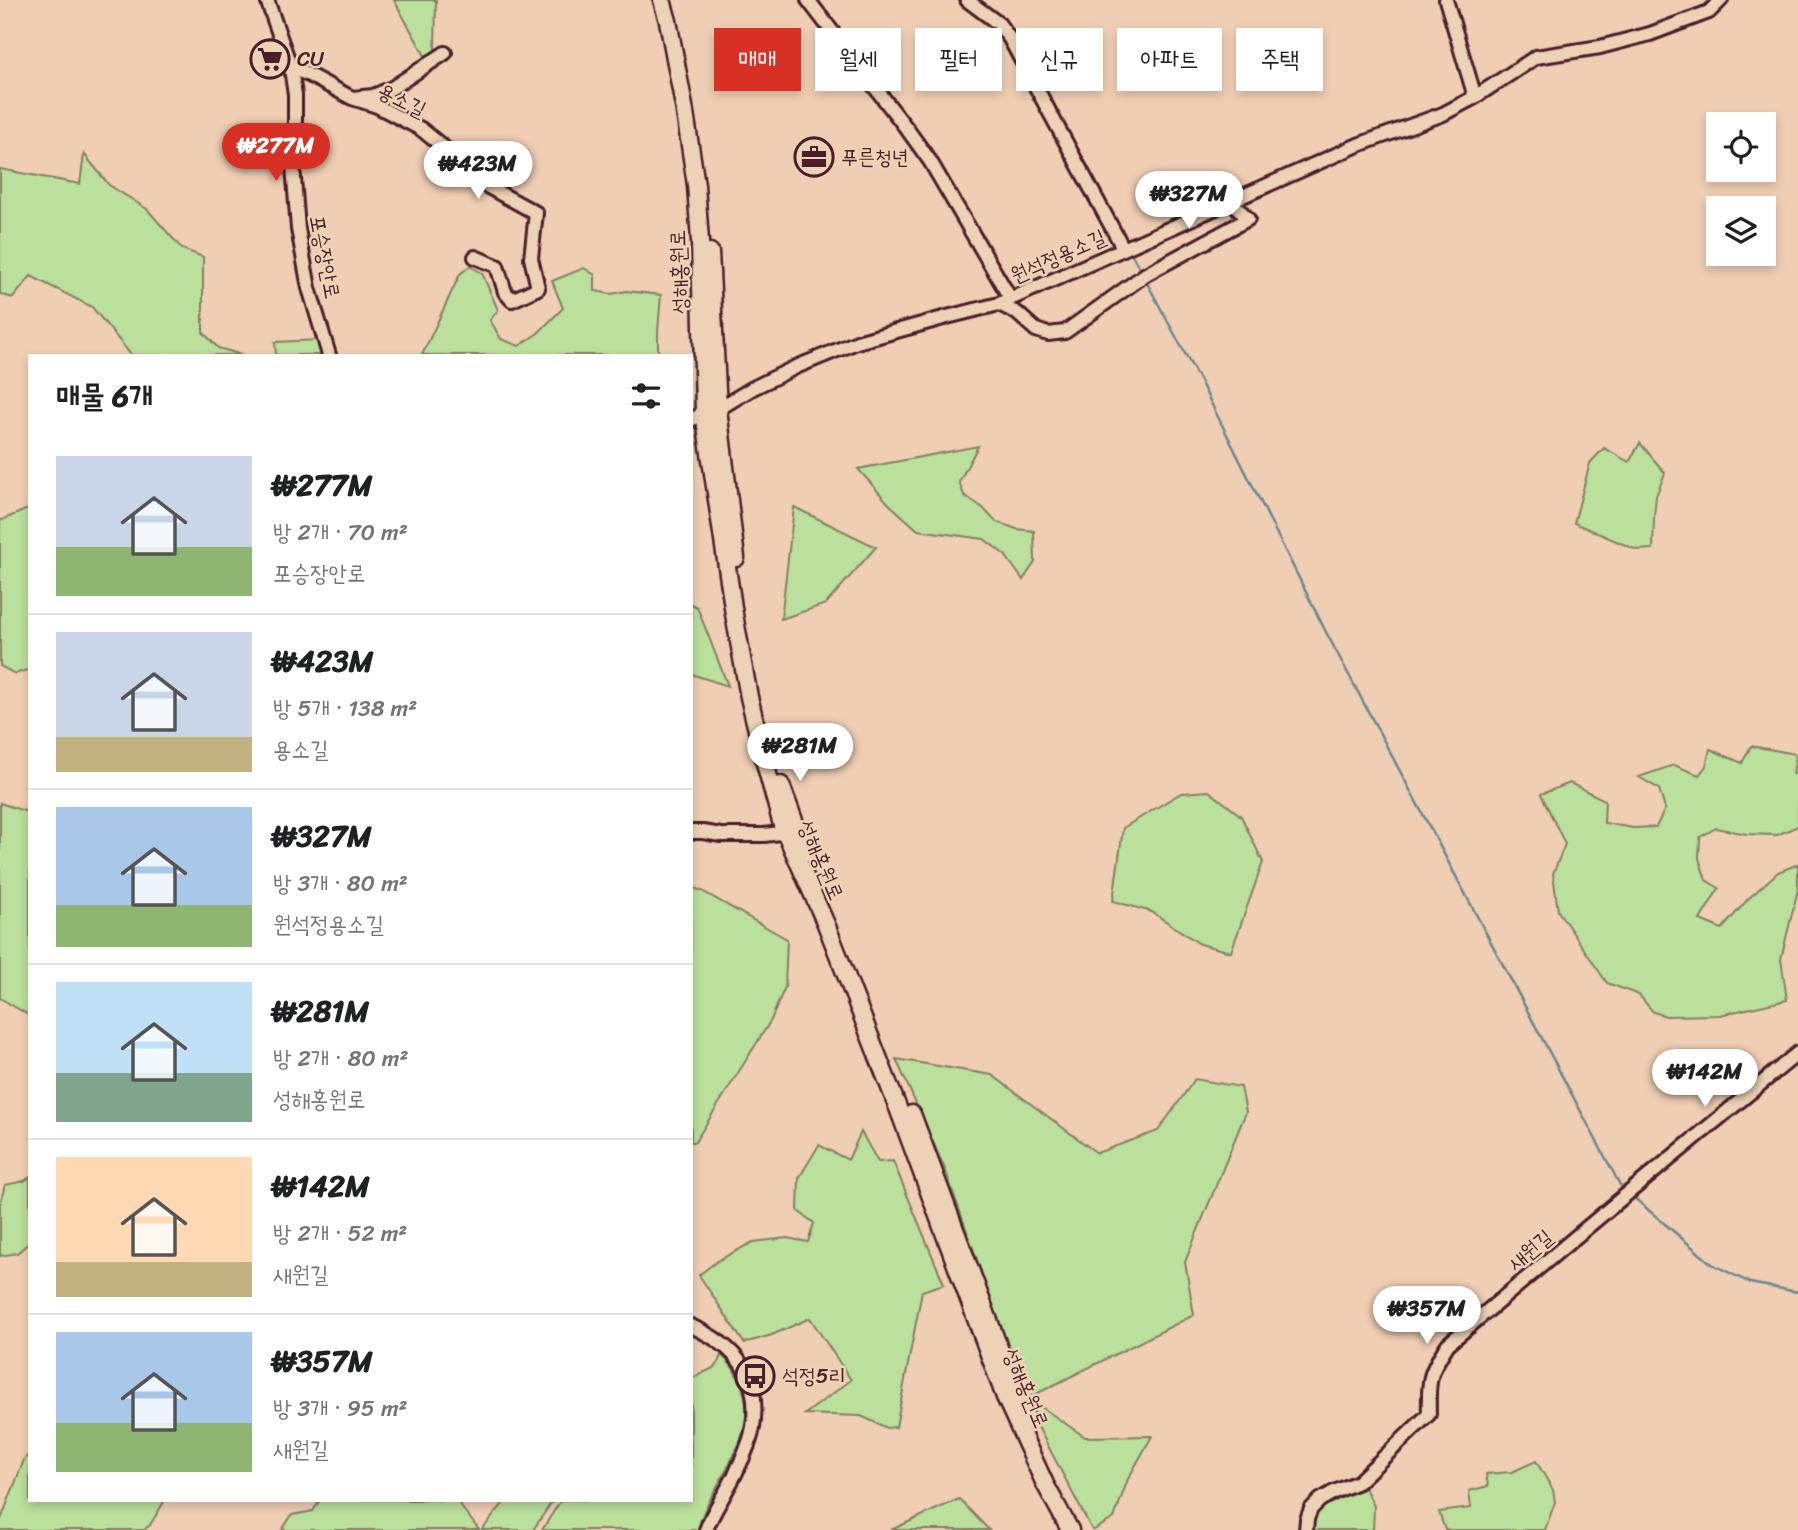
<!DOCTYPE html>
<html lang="ko">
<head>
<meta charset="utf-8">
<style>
  :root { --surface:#fff; --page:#f6f6f6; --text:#202124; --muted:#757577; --line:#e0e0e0; --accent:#d93025 }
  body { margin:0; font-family:Sriracha,"Poor Story",sans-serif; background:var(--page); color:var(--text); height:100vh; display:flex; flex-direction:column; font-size:26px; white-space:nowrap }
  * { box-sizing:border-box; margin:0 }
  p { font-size:23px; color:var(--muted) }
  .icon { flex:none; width:38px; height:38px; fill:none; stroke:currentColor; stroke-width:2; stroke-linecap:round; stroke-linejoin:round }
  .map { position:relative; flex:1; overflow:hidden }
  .details { position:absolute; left:28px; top:354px; width:665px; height:1148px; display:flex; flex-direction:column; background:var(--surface); border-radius:0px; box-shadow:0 4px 10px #0003 }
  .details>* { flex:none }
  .hud { position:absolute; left:714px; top:28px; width:665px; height:63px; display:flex; gap:14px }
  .tools { position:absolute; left:1706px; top:112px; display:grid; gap:14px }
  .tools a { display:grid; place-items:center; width:70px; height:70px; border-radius:0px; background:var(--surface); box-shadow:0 4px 10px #0003; font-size:35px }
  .price { position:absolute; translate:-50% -60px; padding:0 16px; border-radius:24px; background:#fff; color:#222; font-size:23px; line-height:46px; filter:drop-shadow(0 2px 4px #0008) }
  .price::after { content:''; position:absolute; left:50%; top:42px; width:21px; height:16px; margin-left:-10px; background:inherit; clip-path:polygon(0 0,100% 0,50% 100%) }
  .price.current { background:var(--accent); color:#fff }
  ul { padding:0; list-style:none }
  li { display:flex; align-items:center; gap:21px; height:175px; padding:0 28px }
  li+li { border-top:2px solid var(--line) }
  li span { display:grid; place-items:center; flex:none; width:196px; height:140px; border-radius:0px; color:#555 }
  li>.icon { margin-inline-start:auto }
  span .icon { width:84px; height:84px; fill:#fffc; stroke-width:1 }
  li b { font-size:30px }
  h2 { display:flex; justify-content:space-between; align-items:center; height:84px; padding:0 28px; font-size:30px }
  .chip { padding:0 24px; border-radius:0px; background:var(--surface); box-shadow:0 4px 10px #0003; font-size:24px; line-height:63px }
  .chip.current { background:var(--accent); color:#fff }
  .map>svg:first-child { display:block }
  .green { fill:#bae09c; stroke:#828064; stroke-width:2 }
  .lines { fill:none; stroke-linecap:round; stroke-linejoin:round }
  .stream { stroke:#688791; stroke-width:2.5 }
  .minor-casing { stroke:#4a1f2b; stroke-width:18 }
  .major-casing { stroke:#4a1f2b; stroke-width:21 }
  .minor { stroke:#eed2b5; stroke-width:12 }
  .major { stroke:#eed2b5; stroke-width:16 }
  .labels { text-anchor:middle; stroke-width:5; stroke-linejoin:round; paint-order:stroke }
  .poi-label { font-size:21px; fill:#4a1f2b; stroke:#eed2b5; text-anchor:start }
  .street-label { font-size:21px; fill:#4a1f2b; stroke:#eed2b5 }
</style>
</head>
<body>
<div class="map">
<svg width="1798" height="1530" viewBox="0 0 1798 1530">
  <rect width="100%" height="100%" fill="#f0ceb4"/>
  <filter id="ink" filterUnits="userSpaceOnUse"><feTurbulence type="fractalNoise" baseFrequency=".0143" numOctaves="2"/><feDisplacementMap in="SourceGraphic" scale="14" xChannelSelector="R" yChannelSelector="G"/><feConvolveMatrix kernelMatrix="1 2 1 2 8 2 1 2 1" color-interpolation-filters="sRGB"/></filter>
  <g filter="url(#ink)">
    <path class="green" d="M394,0H436L435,51L425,56Z
      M84,154L109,185L147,209L182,249L203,257V332L218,348L243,355H131L92,307L31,276L13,298L0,294V169L80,184Z
      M470,266L482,273L498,310L490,320L501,339L519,346L538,333L563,308L552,281L584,268L595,275V291L611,294L627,291L661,295L658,331V355H422L460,274Z
      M319,340L323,355H276L275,342Z
      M1640,443L1665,473L1656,496L1654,517L1653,549L1637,550L1574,523L1590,463L1604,448L1629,462Z
      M978,446L959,482L964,495L983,508L996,522L1017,529L1034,531L1035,562L1023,580L1005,555L984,539L918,530L889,504L858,469Z
      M794,507L876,547L826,604L781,619Z
      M30,508V669L15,674L0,666V521Z
      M691,604L697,607L728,686L691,674Z
      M1751,746L1796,754L1793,774L1798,775V826L1777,835L1746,834L1716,828L1700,837L1699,858L1706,880L1719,888L1700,920L1722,929L1748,899L1778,872L1798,864V889L1781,959L1787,1000L1720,1015L1666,1016L1653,1012L1639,995L1607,983L1558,911L1553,874L1565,844L1541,794L1570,783L1605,800L1604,823L1633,828L1656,827L1665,809L1659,789L1639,777L1674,765L1699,775L1706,766L1710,749L1742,763Z
      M1209,791L1241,816L1263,862L1231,952L1200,944L1152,912L1113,901L1123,828L1181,793Z
      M0,803L30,813V1016L0,998Z
      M691,887L702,891L787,939L785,987L771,1020L695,1142H691Z
      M896,1059L992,1075L1097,1153L1158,1131L1195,1079L1241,1087L1246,1112L1185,1262L1194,1315L1026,1399L945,1169Z
      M861,1132L878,1162L893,1161L944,1284L922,1291L896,1427L887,1428L861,1416L805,1414L851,1380L810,1318L772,1335L744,1343L699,1275L717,1261L753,1242L787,1238L808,1242L814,1223L798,1211L799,1178L819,1145L848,1160Z
      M30,1177V1242L17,1253L0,1256V1204L5,1185L24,1181Z
      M721,1355C731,1363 735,1371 740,1382C761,1428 724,1469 705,1509C702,1516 700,1523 698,1530H542L561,1500H691V1379L717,1366Z
      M1037,1404L1085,1437L1152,1436L1128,1479L1114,1518L1094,1530H1092L1027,1406Z
      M30,1453V1500H165L150,1525L144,1530H0V1522L24,1460Z
      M1536,1461L1553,1490L1555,1502L1545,1530H1445L1439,1512L1471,1508L1469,1491L1488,1486L1486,1474L1512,1472Z
      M1365,1488L1374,1506L1373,1530H1314V1520L1319,1509L1341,1498Z
      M959,1499L989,1530H891Z
      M320,1500H461L459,1504L479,1530H282L292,1515L313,1511Z
      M506,1500H553L533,1530H482Z"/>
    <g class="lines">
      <path class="stream" d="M1131,253L1142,273
        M1145,279L1203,387L1326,632L1620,1185L1625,1189
        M1632,1196L1712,1264L1750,1283L1798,1292"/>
      <g class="minor-casing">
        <path id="minor" d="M267,0L291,68L295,95V123L292,153L298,229L309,288L329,355
          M808,0L907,129L930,161L1010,298
          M967,0L999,24L1010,39L1123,248
          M1446,0L1475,97
          M291,68L309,75L352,98L373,96L392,88L445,53
          M352,98L377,106L421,129L453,155L474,179L536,213L531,258L538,288L512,300L505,292L497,266L475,257
          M999,304L1017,313L1036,330L1048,334L1065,332L1146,274L1248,219L1231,201
          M691,420L704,413L718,409L753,388L796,367L857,342L947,317L999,304L1358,145L1443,114L1475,97L1536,57L1600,47L1650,34L1709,12L1721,0
          M691,832H703L721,835H764L780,833
          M691,1326C736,1346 761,1376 753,1427C751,1440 744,1456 738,1468C729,1489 714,1508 706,1530
          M1306,1530L1307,1519L1311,1509L1320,1500L1334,1492L1358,1482L1429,1414C1428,1379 1429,1373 1448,1344L1621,1199L1798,1053"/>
      </g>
      <g class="major-casing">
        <path id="major" d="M662,0L668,21L684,106L696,185L700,241L704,413L734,614L749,697L765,763L782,825L826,924L898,1108L1005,1397L1045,1484L1070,1530
          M710,252L718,409L736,558
          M781,785L806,853
          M912,1114L1020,1404L1027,1420"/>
      </g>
      <use href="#minor" class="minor"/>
      <use href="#major" class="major"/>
    </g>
  </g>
  <defs>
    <g id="supermarket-ring" transform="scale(2.0125)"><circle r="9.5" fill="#eed2b5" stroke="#4a1f2b" stroke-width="1.5"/><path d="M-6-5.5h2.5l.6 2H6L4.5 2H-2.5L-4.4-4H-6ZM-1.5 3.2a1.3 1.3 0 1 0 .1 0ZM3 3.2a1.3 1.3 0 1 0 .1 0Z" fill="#4a1f2b"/></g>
    <g id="office-ring" transform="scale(2.0125)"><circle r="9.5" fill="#eed2b5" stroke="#4a1f2b" stroke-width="1.5"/><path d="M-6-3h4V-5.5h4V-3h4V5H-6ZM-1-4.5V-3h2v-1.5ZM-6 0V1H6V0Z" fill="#4a1f2b"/></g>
    <g id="bus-ring" transform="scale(2.0125)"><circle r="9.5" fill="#eed2b5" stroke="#4a1f2b" stroke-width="1.5"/><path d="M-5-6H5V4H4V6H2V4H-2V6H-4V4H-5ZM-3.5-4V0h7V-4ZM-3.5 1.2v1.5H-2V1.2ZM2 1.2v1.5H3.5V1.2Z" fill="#4a1f2b"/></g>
  </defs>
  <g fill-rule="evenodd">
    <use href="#supermarket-ring" x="270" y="59"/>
    <use href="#office-ring" x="814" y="157"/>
    <use href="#bus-ring" x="755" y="1376"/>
  </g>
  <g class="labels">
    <g class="poi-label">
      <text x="297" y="66">CU</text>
      <text x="841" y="164">푸른청년</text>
      <text x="782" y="1383">석정5리</text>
    </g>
    <g class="street-label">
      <text transform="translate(402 100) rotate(26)" y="7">용소길</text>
      <text transform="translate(1058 256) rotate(-24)" y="7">원석정용소길</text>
      <text transform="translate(325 257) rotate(79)" y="7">포승장안로</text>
      <text transform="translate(679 272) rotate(-92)" y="7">성해홍원로</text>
      <text transform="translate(821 860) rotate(67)" y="7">성해홍원로</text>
      <text transform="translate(1530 1250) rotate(-40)" y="7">새원길</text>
      <text transform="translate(1026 1388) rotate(67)" y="7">성해홍원로</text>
    </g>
  </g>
</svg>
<div class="tools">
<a><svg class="icon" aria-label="locate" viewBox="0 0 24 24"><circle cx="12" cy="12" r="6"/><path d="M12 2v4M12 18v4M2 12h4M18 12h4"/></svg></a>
<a><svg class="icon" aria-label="layers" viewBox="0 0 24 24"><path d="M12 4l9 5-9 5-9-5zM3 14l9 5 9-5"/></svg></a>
</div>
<b class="price current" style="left:276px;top:183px">₩277M</b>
<b class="price" style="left:478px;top:201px">₩423M</b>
<b class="price" style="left:1189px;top:231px">₩327M</b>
<b class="price" style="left:800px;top:783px">₩281M</b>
<b class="price" style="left:1705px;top:1109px">₩142M</b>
<b class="price" style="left:1427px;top:1346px">₩357M</b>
<div class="hud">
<a class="chip current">매매</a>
<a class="chip">월세</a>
<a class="chip">필터</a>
<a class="chip">신규</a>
<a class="chip">아파트</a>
<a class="chip">주택</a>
</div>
<section class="details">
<h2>매물 6개<svg class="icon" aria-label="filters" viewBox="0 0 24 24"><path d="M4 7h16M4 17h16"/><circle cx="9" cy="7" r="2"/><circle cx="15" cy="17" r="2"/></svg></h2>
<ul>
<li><span style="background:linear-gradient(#c9d6e8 65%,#8fb573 0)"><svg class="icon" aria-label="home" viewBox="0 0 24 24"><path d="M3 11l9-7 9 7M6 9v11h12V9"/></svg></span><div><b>₩277M</b><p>방 2개 · 70 m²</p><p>포승장안로</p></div></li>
<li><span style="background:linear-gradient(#c9d6e8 75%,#c2b280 0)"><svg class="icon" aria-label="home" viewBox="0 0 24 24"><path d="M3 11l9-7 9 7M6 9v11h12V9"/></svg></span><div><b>₩423M</b><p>방 5개 · 138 m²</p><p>용소길</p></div></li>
<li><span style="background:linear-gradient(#a9c7e8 70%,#8fb573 0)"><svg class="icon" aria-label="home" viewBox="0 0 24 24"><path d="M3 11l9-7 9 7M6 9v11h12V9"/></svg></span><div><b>₩327M</b><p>방 3개 · 80 m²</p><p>원석정용소길</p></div></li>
<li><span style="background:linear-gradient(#bfe0f5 65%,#7fa58c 0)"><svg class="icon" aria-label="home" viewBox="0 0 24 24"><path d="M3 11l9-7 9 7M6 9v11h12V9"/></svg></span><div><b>₩281M</b><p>방 2개 · 80 m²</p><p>성해홍원로</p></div></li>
<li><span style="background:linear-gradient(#ffd9b3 75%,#c2b280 0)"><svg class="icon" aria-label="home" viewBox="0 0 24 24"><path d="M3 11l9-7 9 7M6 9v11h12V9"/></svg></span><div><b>₩142M</b><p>방 2개 · 52 m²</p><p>새원길</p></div></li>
<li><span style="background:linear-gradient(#a9c7e8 65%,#8fb573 0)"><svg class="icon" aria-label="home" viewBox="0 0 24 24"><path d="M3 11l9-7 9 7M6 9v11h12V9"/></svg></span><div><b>₩357M</b><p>방 3개 · 95 m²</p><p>새원길</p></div></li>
</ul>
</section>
</div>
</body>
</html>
